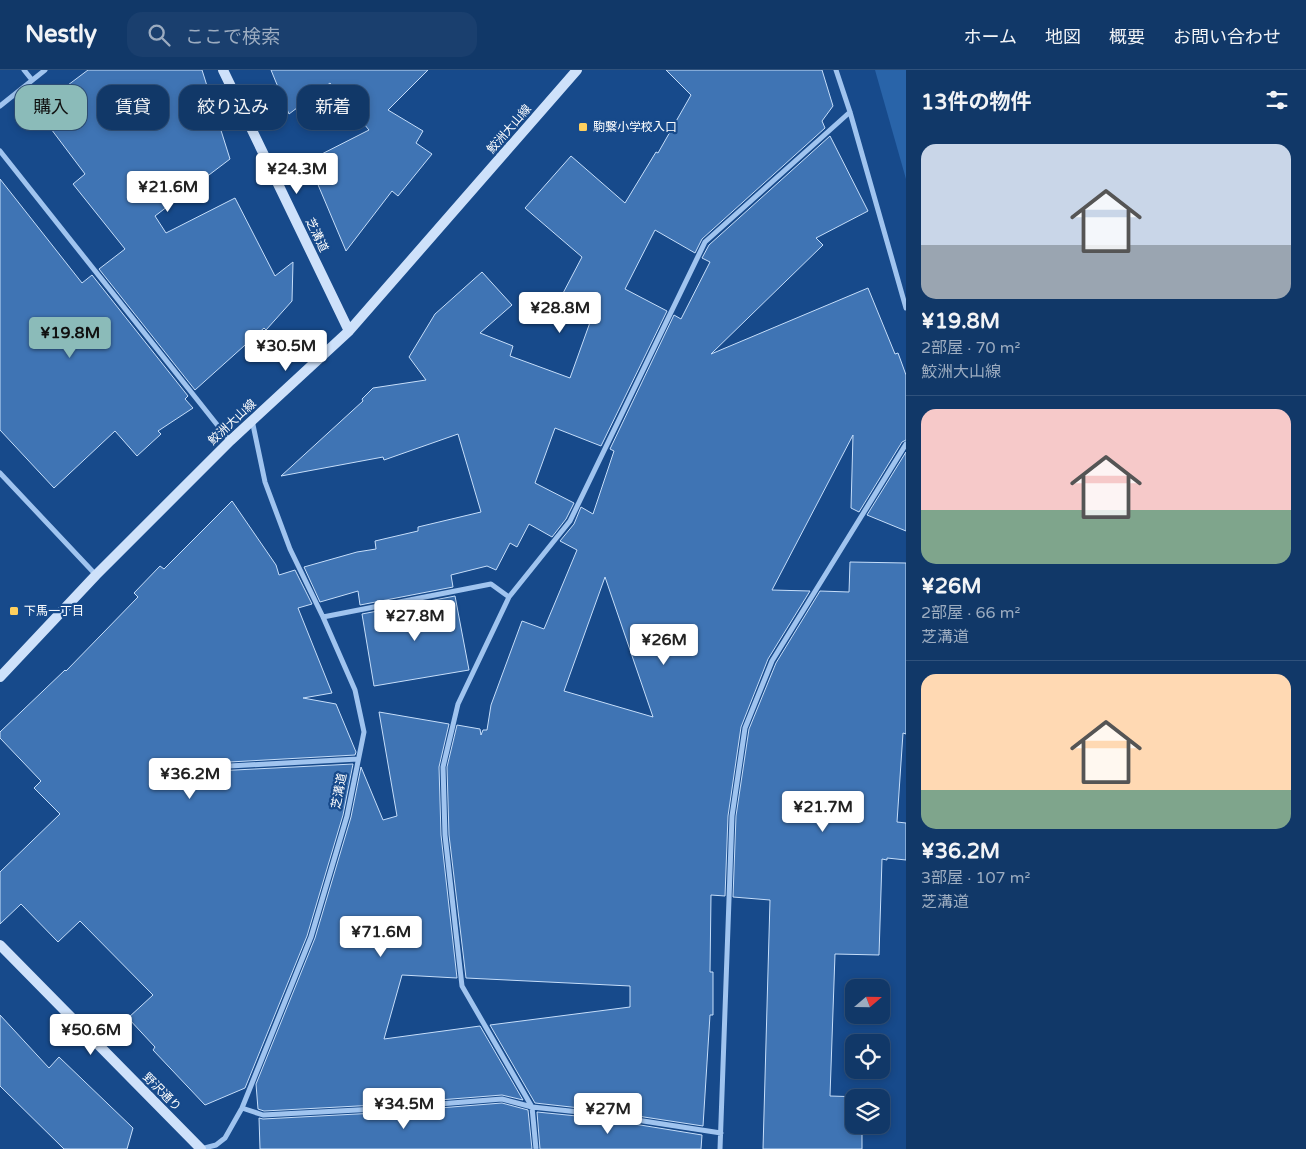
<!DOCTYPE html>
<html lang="ja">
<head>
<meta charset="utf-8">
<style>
  :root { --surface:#113868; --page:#1a3f6e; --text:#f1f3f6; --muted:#9cacc0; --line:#30527c; --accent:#8bbbb9 }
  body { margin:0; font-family:"Varela Round","Noto Sans JP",sans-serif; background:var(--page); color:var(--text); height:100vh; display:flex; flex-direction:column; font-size:19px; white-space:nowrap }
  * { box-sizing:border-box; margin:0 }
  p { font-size:16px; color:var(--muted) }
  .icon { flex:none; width:28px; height:28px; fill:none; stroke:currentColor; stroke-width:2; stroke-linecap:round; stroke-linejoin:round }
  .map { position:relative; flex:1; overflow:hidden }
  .side { display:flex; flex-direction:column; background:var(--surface); width:400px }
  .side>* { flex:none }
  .top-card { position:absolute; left:15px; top:15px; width:475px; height:45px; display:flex; gap:10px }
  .needle { width:32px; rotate:70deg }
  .controls { position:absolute; left:845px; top:909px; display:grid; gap:10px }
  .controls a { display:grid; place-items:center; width:45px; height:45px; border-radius:10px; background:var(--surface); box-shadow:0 2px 8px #0003,0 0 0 1px var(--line); font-size:25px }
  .price { position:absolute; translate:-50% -42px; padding:0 11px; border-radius:5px; background:#fff; color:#222; font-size:16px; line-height:32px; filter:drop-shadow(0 1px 2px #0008) }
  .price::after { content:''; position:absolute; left:50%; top:30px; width:15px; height:11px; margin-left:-8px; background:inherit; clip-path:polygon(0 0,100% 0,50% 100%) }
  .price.on { background:var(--accent); color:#111 }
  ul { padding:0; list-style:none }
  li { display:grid; align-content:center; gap:10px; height:265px; padding:0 15px }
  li+li { border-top:1px solid var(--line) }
  li span { display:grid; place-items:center; height:155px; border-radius:15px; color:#555 }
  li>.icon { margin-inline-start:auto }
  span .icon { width:90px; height:90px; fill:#fffc; stroke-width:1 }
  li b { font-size:21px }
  h2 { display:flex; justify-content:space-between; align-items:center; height:60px; padding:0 15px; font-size:21px }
  .tag { padding:0 18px; border-radius:15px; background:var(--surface); box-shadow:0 2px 8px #0003,0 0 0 1px var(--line); font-size:18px; line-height:45px }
  .tag.on { background:var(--accent); color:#111 }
  header { display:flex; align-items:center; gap:30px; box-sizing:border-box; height:70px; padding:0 25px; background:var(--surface); border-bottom:1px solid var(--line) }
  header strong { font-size:24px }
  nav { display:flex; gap:28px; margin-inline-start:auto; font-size:18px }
  .search { width:350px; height:45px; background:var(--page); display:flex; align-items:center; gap:12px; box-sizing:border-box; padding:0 18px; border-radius:15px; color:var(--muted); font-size:19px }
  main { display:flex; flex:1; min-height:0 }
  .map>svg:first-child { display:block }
  .green { fill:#2964a9 }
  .building { fill:#3f74b4; stroke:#c6defa; fill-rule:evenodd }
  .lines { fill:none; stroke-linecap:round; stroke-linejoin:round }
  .street { stroke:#a0c4ef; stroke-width:5 }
  .secondary { stroke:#cee1fa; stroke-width:10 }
  .poi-dot { fill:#ffd05e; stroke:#174a8b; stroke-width:2 }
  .labels { text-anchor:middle; stroke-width:4.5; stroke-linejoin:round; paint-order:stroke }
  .poi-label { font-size:12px; fill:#fff; stroke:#174a8b; text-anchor:start }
  .street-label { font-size:12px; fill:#fff; stroke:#174a8b }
</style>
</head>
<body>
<header>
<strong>Nestly</strong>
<div class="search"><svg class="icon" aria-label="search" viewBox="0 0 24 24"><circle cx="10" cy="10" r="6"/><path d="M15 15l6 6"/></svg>ここで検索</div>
<nav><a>ホーム</a><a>地図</a><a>概要</a><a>お問い合わせ</a></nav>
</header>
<main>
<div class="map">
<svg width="906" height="1079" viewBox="0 0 906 1079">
  <rect width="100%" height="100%" fill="#174a8b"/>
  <path class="green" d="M875,0H906V109Z"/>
  <path class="building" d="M88,0H202L230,89L155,146L166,163L235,128L275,206L293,192L292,231L266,260L264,258L195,320L99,199L125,179L73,114L85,104L36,39Z
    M271,0H428L388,40L423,61L416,73L432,84L398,126L392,121L346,181L308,91L369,60L330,13L289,44Z
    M666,0H822L833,36L822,51L825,58L702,169L695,183L655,160L625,219L667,241L601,376L555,358L535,413L574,433L566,449L552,467L529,454L517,477L510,473L496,500L487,496L451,505L453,517L360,535L358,521L320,532L304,497L357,482L376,479L375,471L418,461V457L481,442L458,364L384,390L383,387L281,406L363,331L362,329L373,318L426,310L409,287L435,244L482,202L512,235L480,263L513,276L510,286L570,308L593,244L561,227L582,187L525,138L571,86L625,133L656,82L658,83L691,25Z
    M830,66L868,141L816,168L823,175L711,284L868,218L895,284L898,283L906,305V370L902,372L859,442L851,438L853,365L772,520L810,521L768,589L741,657L728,746L725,826L711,825L710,902H713V945H710L703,1056L598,1040L535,1033L490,955L630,937V916L466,908L449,765L447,697L457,655L480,659L481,665L483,660H487L491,635L522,551L544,559L577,480L560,471L574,454L581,437L593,444L614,381L610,379L674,245L681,249L710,192L702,188L709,175ZM605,507L653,647L564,621Z
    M0,109L82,213L92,205L188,326L185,329L193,338L158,361L161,364L137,386L115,361L54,418L0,360Z
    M906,382V461L867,445Z
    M232,431L276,495L279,505L295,500L312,534L298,538L332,623L303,628L336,634L356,682L355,685L176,695L172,697L173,702L176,703L353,694L343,745L307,866L245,1018L205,1035L153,980L155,977L128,948L153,925L80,851L58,872L21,834L0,854V802L60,744L34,718L41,711L0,668V662L65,600L66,601L138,527L134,523L160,496L164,499Z
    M850,492L906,493V664L903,663L897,752L906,753V790L887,788V790L882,789L879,885L835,884L830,1026L863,1027L854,1028V1055H862V1079H763L770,830L733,827L736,746L749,659L776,593L820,521L849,522Z
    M455,526L469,600L374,616L362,544Z
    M379,642L449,654L439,697L441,765L457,908L402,905L384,969L480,956L523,1030L502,1025L376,1035L264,1041L258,1039L256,1014L315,868L351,747L361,697L383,750L397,746Z
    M0,945L49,998L59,987L133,1058L127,1079H64L0,1016Z
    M502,1033L528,1040L532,1079H260L259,1048L263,1049L376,1043Z
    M537,1042L597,1048L702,1065L701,1079H540Z"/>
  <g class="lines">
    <path class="street" d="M24,0L32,10
      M836,0L850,42L906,238
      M0,36L45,0
      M0,81L230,371
      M0,403L96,505
      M323,547L491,514L509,527
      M176,699L358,689
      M242,1038L263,1045L376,1039L502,1029L532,1037L598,1044L721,1063
      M201,1079L216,1075L225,1068L242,1038L311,867L347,746L364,662L355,620L323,547L290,479L265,412L252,350
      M536,1079L532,1037L462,916L445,765L443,697L458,634L509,527L570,451L705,172L850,42
      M720,1079L732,746L745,658L772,591L906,374"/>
    <path class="secondary" d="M223,0L349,261
      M0,607L96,505L230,371L349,261L577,0
      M0,875L201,1079"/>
  </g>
  <g class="poi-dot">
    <rect x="578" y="52" width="10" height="10" rx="2.5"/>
    <rect x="9" y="536" width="10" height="10" rx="2.5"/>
  </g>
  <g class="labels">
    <g class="poi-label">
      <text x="593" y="61">駒繋小学校入口</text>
      <text x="24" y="545">下馬一丁目</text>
    </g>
    <g class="street-label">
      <text transform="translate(509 59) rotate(-49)" y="4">鮫洲大山線</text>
      <text transform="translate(317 165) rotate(64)" y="4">芝溝道</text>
      <text transform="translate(232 352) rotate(-43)" y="4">鮫洲大山線</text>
      <text transform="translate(339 721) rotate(-79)" y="4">芝溝道</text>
      <text transform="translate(162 1022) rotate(45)" y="4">野沢通り</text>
    </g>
  </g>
</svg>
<div class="controls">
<a><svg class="needle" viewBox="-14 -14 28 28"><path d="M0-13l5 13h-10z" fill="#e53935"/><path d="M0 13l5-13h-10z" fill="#9cacc0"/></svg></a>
<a><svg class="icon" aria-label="locate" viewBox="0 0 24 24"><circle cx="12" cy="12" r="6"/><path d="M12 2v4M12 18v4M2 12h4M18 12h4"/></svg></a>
<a><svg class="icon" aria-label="layers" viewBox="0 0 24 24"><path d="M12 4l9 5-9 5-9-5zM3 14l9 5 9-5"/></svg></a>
</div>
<b class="price" style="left:297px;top:125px">¥24.3M</b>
<b class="price" style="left:168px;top:143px">¥21.6M</b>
<b class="price" style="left:560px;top:264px">¥28.8M</b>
<b class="price on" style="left:70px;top:289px">¥19.8M</b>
<b class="price" style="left:286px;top:302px">¥30.5M</b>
<b class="price" style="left:415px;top:572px">¥27.8M</b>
<b class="price" style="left:664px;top:596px">¥26M</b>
<b class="price" style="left:190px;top:730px">¥36.2M</b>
<b class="price" style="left:823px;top:763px">¥21.7M</b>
<b class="price" style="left:381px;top:888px">¥71.6M</b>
<b class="price" style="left:91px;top:986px">¥50.6M</b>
<b class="price" style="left:404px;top:1060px">¥34.5M</b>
<b class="price" style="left:608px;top:1065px">¥27M</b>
<div class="top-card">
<a class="tag on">購入</a>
<a class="tag">賃貸</a>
<a class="tag">絞り込み</a>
<a class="tag">新着</a>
</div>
</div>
<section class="side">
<h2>13件の物件<svg class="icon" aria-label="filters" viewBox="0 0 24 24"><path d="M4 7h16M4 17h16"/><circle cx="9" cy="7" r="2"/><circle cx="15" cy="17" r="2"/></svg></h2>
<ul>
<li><span style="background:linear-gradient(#c9d6e8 65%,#9aa5b1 0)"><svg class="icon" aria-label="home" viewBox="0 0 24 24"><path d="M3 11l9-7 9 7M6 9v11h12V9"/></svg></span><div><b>¥19.8M</b><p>2部屋 · 70 m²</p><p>鮫洲大山線</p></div></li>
<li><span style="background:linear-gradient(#f6c9c9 65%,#7fa58c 0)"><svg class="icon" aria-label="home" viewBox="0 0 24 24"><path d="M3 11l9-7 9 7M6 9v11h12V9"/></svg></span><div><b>¥26M</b><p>2部屋 · 66 m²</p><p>芝溝道</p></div></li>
<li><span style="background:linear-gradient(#ffd9b3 75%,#7fa58c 0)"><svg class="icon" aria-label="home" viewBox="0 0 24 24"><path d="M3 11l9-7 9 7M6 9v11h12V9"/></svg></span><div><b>¥36.2M</b><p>3部屋 · 107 m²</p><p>芝溝道</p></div></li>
</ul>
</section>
</main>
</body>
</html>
